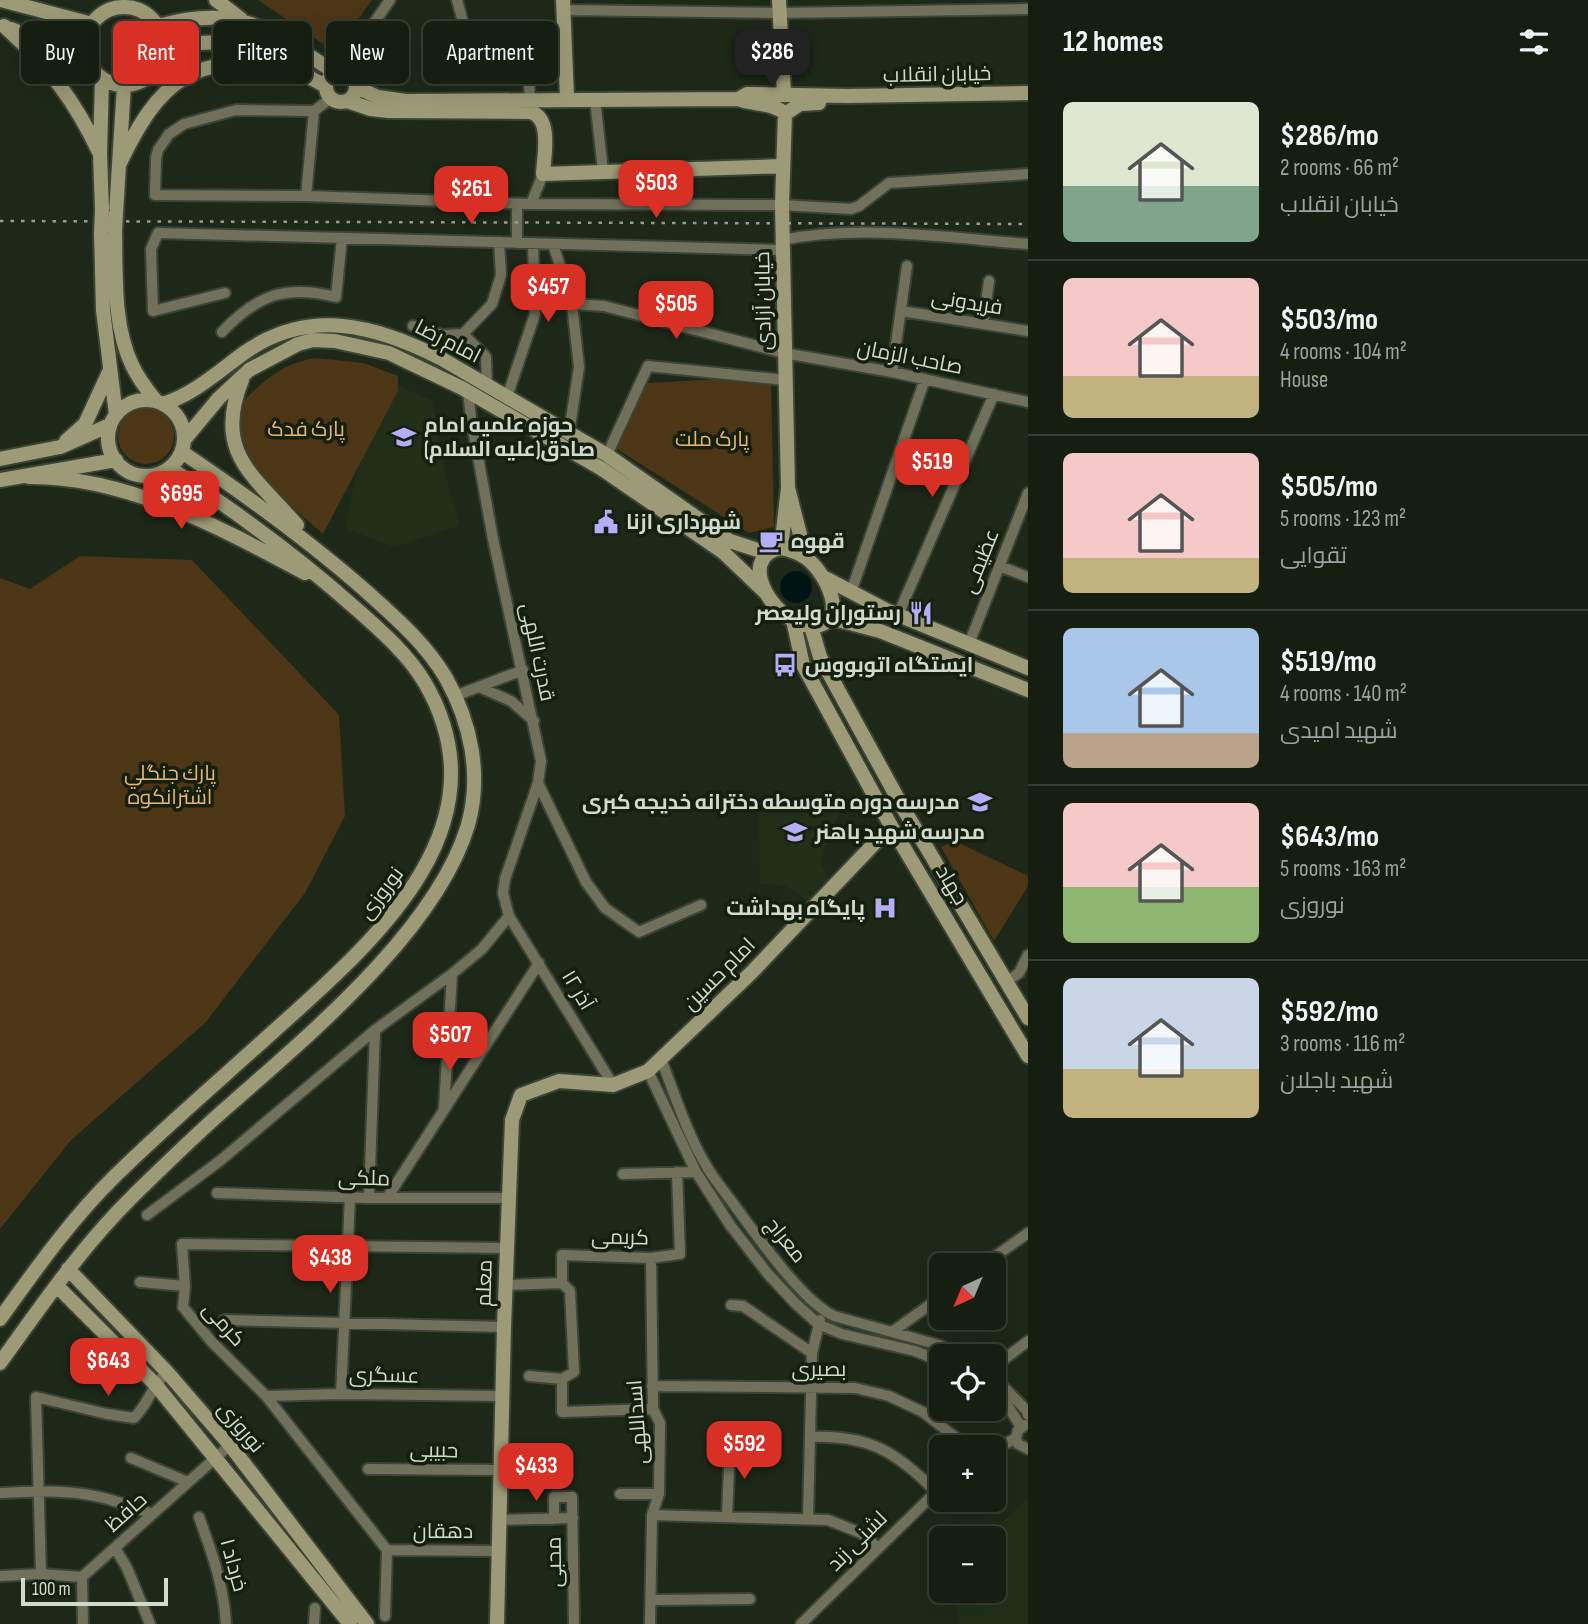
<!DOCTYPE html>
<html lang="en">
<head>
<meta charset="utf-8">
<style>
  :root { --surface:#161e12; --page:#1f271b; --text:#f1f3f6; --muted:#9ea29f; --line:#353c32; --accent:#d93025 }
  body { margin:0; font-family:"Sofia Sans Condensed",Cairo,sans-serif; background:var(--page); color:var(--text); height:100vh; display:flex; flex-direction:column; font-size:26px; white-space:nowrap }
  * { box-sizing:border-box; margin:0 }
  p { font-size:23px; color:var(--muted) }
  .icon { flex:none; width:38px; height:38px; fill:none; stroke:currentColor; stroke-width:2; stroke-linecap:round; stroke-linejoin:round }
  .map { position:relative; flex:1; overflow:hidden }
  .details { display:flex; flex-direction:column; background:var(--surface); width:560px }
  .details>* { flex:none }
  .hud { position:absolute; left:21px; top:21px; width:665px; height:63px; display:flex; gap:14px }
  .needle { width:46px; rotate:224deg }
  .fabs { position:absolute; left:929px; top:1253px; display:grid; gap:14px }
  .fabs a { display:grid; place-items:center; width:77px; height:77px; border-radius:10px; background:var(--surface); box-shadow:0 7px 28px #0002,0 0 0 2px var(--line); font-size:35px }
  .scale { position:absolute; left:21px; bottom:18px; width:147px; box-sizing:border-box; padding-left:7px; border:4px solid #d2d9ce; border-top:0; font-size:19px; line-height:24px; white-space:nowrap; color:#d2d9ce; -webkit-text-stroke:5px #141f0e; paint-order:stroke }
  .price { position:absolute; translate:-50% -60px; padding:0 16px; border-radius:14px; background:var(--accent); color:#fff; font-size:23px; line-height:46px; filter:drop-shadow(0 2px 4px #0008) }
  .price::after { content:''; position:absolute; left:50%; top:42px; width:21px; height:16px; margin-left:-10px; background:inherit; clip-path:polygon(0 0,100% 0,50% 100%) }
  .price.active { background:#222; color:#fff }
  ul { padding:0; list-style:none }
  li { display:flex; align-items:center; gap:21px; height:175px; padding:0 35px }
  li+li { border-top:2px solid var(--line) }
  li span { display:grid; place-items:center; flex:none; width:196px; height:140px; border-radius:10px; color:#555 }
  li>.icon { margin-inline-start:auto }
  span .icon { width:84px; height:84px; fill:#fffc; stroke-width:1 }
  li b { font-size:30px }
  h2 { display:flex; justify-content:space-between; align-items:center; height:84px; padding:0 35px; font-size:30px }
  .chip { padding:0 24px; border-radius:10px; background:var(--surface); box-shadow:0 7px 28px #0002,0 0 0 2px var(--line); font-size:24px; line-height:63px }
  .chip.active { background:var(--accent); color:#fff }
  main { display:flex; flex:1; min-height:0 }
  .map>svg:first-child { display:block }
  .built { fill:#212f18 }
  .green { fill:#4c3616 }
  .water { fill:#001414 }
  .lines { fill:none; stroke-linecap:round; stroke-linejoin:round }
  .street-casing { stroke:#3b4435; stroke-width:14 }
  .secondary-casing { stroke:#3b4435; stroke-width:18 }
  .street { stroke:#71705a; stroke-width:10 }
  .secondary { stroke:#9d9a77; stroke-width:14 }
  .rail { stroke:#959d90; stroke-width:2.5; stroke-dasharray:3.5 7; stroke-linecap:butt }
  .secondary-bridge-casing { stroke:#3b4435; stroke-width:18; stroke-linecap:butt }
  .secondary-bridge { stroke:#9d9a77; stroke-width:14 }
  .labels { text-anchor:middle; stroke-width:7; stroke-linejoin:round; paint-order:stroke }
  .street-label { font-size:21px; fill:#d2d9ce; stroke:#141f0e }
  .poi-label { font-size:21px; font-weight:bold; fill:#d2d9ce; stroke:#141f0e; text-anchor:start }
  .park-label { font-size:21px; fill:#e8b573; stroke:#141f0e }
</style>
</head>
<body>
<main>
<div class="map">
<svg width="1028" height="1624" viewBox="0 0 1028 1624">
  <rect width="100%" height="100%" fill="#1e2818"/>
  <path class="built" d="M390,383L432,400L446,477L460,525L394,547L345,528L356,474Z
    M819,793L844,802L823,851L822,865L831,883L810,903L797,892L783,885L760,884L759,813Z
    M1028,1499V1624H960L951,1591H994V1538H987L1002,1522Z"/>
  <path class="green" d="M258,0H372L335,52Z
    M316,358L363,363L398,376V391L323,534C299,513 226,452 236,416C239,405 247,397 255,390C274,372 290,362 316,358Z
    M771,376L774,527L749,533L614,447L647,383Z
    M118 436a28 28 0 1 1 56 0a28 28 0 1 1-56 0Z
    M80,556L192,560L339,715L345,816L305,893L205,1023L71,1140L0,1229V578L30,589Z
    M955,841L1028,876V886L994,941L941,847Z"/>
  <path class="water" d="M780 587a16 16 0 1 1 32 0a16 16 0 1 1-32 0Z"/>
  <g class="lines">
    <g class="street-casing">
      <path id="street" d="M457,0L464,26L516,40L528,70L530,99
        M563,10L780,13L1028,9
        M528,70L565,66
        M340,72L390,0
        M355,81L364,44
        M331,98L314,111L236,110L184,124L169,134L158,150L156,158L155,195L306,196L531,204L543,174
        M595,99L603,171
        M306,196L314,111
        M531,204L782,205L851,209L859,206L889,183L1028,174
        M783,240C860,224 950,238 1028,244
        M517,243V204
        M553,244L572,304L579,367L569,433
        M225,293L153,311L151,249L158,233L783,250
        M572,304L604,306L784,353L892,372L1028,402
        M901,311L1028,331
        M983,324L989,281
        M413,326L442,335L463,334
        M222,332C257,295 286,284 336,297L342,238
        M892,372L907,266
        M487,385L486,357L463,334L492,304L501,275L499,242
        M468,392L471,418L493,539L541,761L538,783L505,879L503,893L509,916L613,1085
        M507,397L535,314L533,243
        M607,455L648,366L785,380
        M999,566L1028,577
        M851,592L925,379
        M898,615L994,394
        M969,644L1028,493
        M479,687L511,701L534,721
        M455,696L523,670
        M538,783L586,882L605,908L639,932L701,905
        M1006,982L1019,973L1028,955
        M661,1059C675,1095 687,1134 707,1167C715,1181 726,1193 735,1206C757,1236 802,1301 834,1316L939,1345L959,1356
        M648,1071L696,1172L730,1225L768,1274L795,1303L818,1324L842,1334L915,1351L942,1362
        M444,1108L452,974
        M623,1174L696,1172
        M217,1193L369,1198H509
        M369,1198L375,1030
        M387,1198L539,963
        M147,1215L221,1160L375,1030L452,974L482,949L509,916
        M983,1265L1028,1233
        M140,1282L185,1286
        M562,1283L570,1291L574,1372L562,1379V1412L653,1409
        M505,1285L562,1283V1255L651,1258L680,1254L677,1172
        M731,1305L743,1306L812,1353
        M224,1320L504,1327
        M892,1332L942,1296
        M994,1367L1028,1341
        M529,1376L562,1379
        M994,1377L1027,1411L1028,1415
        M652,1386L855,1388L889,1396L923,1412L968,1447
        M994,1393L1008,1406L1021,1427
        M341,1394L350,1197
        M266,1396L341,1394L502,1396
        M1025,1425L1018,1430L1016,1438L1018,1444L1028,1449
        M810,1437C866,1434 896,1451 935,1491
        M994,1450L1016,1438
        M131,1458L188,1482
        M368,1469L500,1470
        M0,1493C28,1492 56,1490 83,1494C107,1497 130,1506 152,1514
        M620,1494H659
        M652,1515L828,1520L861,1533L878,1548
        M727,1516L730,1445
        M199,1517C212,1553 224,1586 226,1624
        M554,1519V1497H572L574,1624
        M808,1519L812,1353L820,1320
        M499,1520L573,1518
        M115,1548L127,1568L150,1624
        M387,1550L498,1551
        M41,1574L36,1397L107,1414L134,1418C148,1404 152,1386 167,1372
        M0,1576L41,1574L82,1577
        M651,1600L750,1599
        M385,1616L387,1550L266,1396L211,1341L183,1307L185,1286L182,1244L507,1248
        M83,1624L82,1577L230,1445
        M314,1624L315,1608
        M650,1624L652,1515L659,1494L660,1423L653,1409L651,1258
        M801,1624L942,1486"/>
    </g>
    <g class="secondary-casing">
      <path id="secondary" d="M1,0L92,24
        M216,0L241,19
        M563,0L567,98
        M779,0L784,94
        M85 46a39 39 0 1 1 78 0a39 39 0 1 1-78 0Z
        M4,26C49,67 74,99 100,154
        M158,26C242,3 268,30 336,73
        M11,29L87,58
        M163,52C175,48 188,44 201,43C246,39 287,66 326,86
        M326 87a15 15 0 1 1 30 0a15 15 0 1 1-30 0Z
        M356,87L378,97L406,101L738,99C753,105 773,102 785,114
        M738,99L747,94L847,96L1028,93
        M347,101L371,109L389,111L531,112C552,119 544,155 543,174L783,166
        M785,114L782,205L788,488
        M785,114L800,104L819,103
        M119,165C160,79 192,53 289,67
        M102,209L100,154L102,78
        M116,213L124,85
        M115,231C116,274 113,326 132,365C138,378 147,390 156,401
        M101,233L103,310L116,415
        M242,380C213,452 253,475 297,525
        M108 438a38 38 0 1 1 76 0a38 38 0 1 1-76 0Z
        M163,404C194,394 218,372 244,353C309,307 376,325 442,359L607,455L730,541L767,553
        M184,440L219,398L249,370L298,344L313,340L335,341L389,353L462,388L602,469L723,552L766,593
        M66,441L85,424L110,370
        M0,459L60,447L110,425
        M29,477C126,476 221,528 305,573
        M0,480L116,460
        M781,548C790,550 799,553 806,558C824,570 852,622 814,626C778,629 732,558 781,548Z
        M781,548L788,488L806,558
        M825,578L886,610L1028,668
        M830,618L880,631L1028,690
        M793,620L803,665L891,826L1028,1056
        M811,626L820,657L903,808L1028,1018
        M68,1269L167,1372L230,1445L367,1624
        M57,1286L155,1384L350,1624
        M0,1319C36,1269 71,1219 116,1175C167,1125 221,1079 274,1031C372,943 509,828 425,683C407,653 380,630 354,607C296,555 235,511 170,468
        M0,1363C42,1305 82,1246 134,1195C166,1164 198,1132 232,1103C311,1033 437,929 468,825C482,775 471,723 446,678C426,644 396,618 367,592C308,540 247,496 182,452
        M497,1624L504,1327L512,1120L521,1095L559,1081L613,1085L648,1071L751,973L891,826"/>
    </g>
    <use href="#street" class="street"/>
    <use href="#secondary" class="secondary"/>
    <path class="rail" d="M0,221L1028,224"/>
    <g class="secondary-bridge-casing">
      <path id="secondary-bridge" d="M115,231L116,213
        M101,233L102,209"/>
    </g>
    <use href="#secondary-bridge" class="secondary-bridge"/>
  </g>
  <defs>
    <g id="university-bare" transform="scale(1.89)"><path d="M0-5L7-2L0 1L-7-2ZM-4 1L0 2.5L4 1V4Q0 6-4 4Z" fill="#b6acf8" stroke="#141f0e" stroke-width="2.5" paint-order="stroke"/></g>
    <g id="civic-bare" transform="scale(1.89)"><path d="M-.6-6.5H3V-4.5H.6V-3L4-1V1h2V6H-6V1h2V-1L-.6-3ZM-1.2 2.5V6h2.4V2.5Z" fill="#b6acf8" stroke="#141f0e" stroke-width="2.5" paint-order="stroke"/></g>
    <g id="cafe-bare" transform="scale(1.89)"><path d="M-5.5-4.5H6V0H3Q3 3.5 0 3.5H-2.5Q-5.5 3.5-5.5 0ZM3-3.2v2h1.7v-2ZM-6 4.5H4V6H-6Z" fill="#b6acf8" stroke="#141f0e" stroke-width="2.5" paint-order="stroke"/></g>
    <g id="restaurant-bare" transform="scale(1.89)"><path d="M-5-6h1v4h1v-4h1v4h1v-4h1v5L-1.5 .5V6h-2V.5L-5-1ZM5-6V6H3V1.5H1.5Q1.5-4 5-6Z" fill="#b6acf8" stroke="#141f0e" stroke-width="2.5" paint-order="stroke"/></g>
    <g id="bus-bare" transform="scale(1.89)"><path d="M-5-6H5V4H4V6H2V4H-2V6H-4V4H-5ZM-3.5-4V0h7V-4ZM-3.5 1.2v1.5H-2V1.2ZM2 1.2v1.5H3.5V1.2Z" fill="#b6acf8" stroke="#141f0e" stroke-width="2.5" paint-order="stroke"/></g>
    <g id="school-bare" transform="scale(1.89)"><path d="M0-5L7-2L0 1L-7-2ZM-4 1L0 2.5L4 1V4Q0 6-4 4Z" fill="#b6acf8" stroke="#141f0e" stroke-width="2.5" paint-order="stroke"/></g>
    <g id="hospital-bare" transform="scale(1.89)"><path d="M-5-5h3v3.5h4V-5h3V5h-3V1.5h-4V5h-3Z" fill="#b6acf8" stroke="#141f0e" stroke-width="2.5" paint-order="stroke"/></g>
  </defs>
  <g fill-rule="evenodd">
    <use href="#university-bare" x="404" y="437"/>
    <use href="#civic-bare" x="606" y="522"/>
    <use href="#cafe-bare" x="771" y="541"/>
    <use href="#restaurant-bare" x="921" y="613"/>
    <use href="#bus-bare" x="785" y="665"/>
    <use href="#school-bare" x="980" y="802"/>
    <use href="#school-bare" x="795" y="832"/>
    <use href="#hospital-bare" x="885" y="908"/>
  </g>
  <g class="labels">
    <g class="street-label">
      <text transform="translate(937 74) rotate(-1)" y="7">خیابان انقلاب</text>
      <text transform="translate(763 301) rotate(-91)" y="7">خیابان آزادی</text>
      <text transform="translate(967 302) rotate(9)" y="7">فریدونی</text>
      <text transform="translate(448 341) rotate(27)" y="7">امام رضا</text>
      <text transform="translate(910 357) rotate(11)" y="7">صاحب الزمان</text>
      <text transform="translate(980 561) rotate(-68)" y="7">عظیمی</text>
      <text transform="translate(538 652) rotate(78)" y="7">قدرت اللهی</text>
      <text transform="translate(952 885) rotate(59)" y="7">جهاد</text>
      <text transform="translate(381 893) rotate(-53)" y="7">نوروزی</text>
      <text transform="translate(719 974) rotate(-45)" y="7">امام حسین</text>
      <text transform="translate(578 990) rotate(59)" y="7">۱۲ آذر</text>
      <text transform="translate(364 1178) rotate(1)" y="7">ملکی</text>
      <text transform="translate(620 1237) rotate(1)" y="7">کریمی</text>
      <text transform="translate(786 1240) rotate(51)" y="7">معراج</text>
      <text transform="translate(484 1283) rotate(-88)" y="7">معلم</text>
      <text transform="translate(224 1324) rotate(48)" y="7">کرمی</text>
      <text x="819" y="1376">بصیری</text>
      <text transform="translate(384 1375) rotate(1)" y="7">عسگری</text>
      <text transform="translate(637 1422) rotate(-94)" y="7">اسداللهی</text>
      <text transform="translate(241 1427) rotate(50)" y="7">نوروزی</text>
      <text transform="translate(434 1450) rotate(1)" y="7">حبیبی</text>
      <text transform="translate(126 1512) rotate(-42)" y="7">حافظ</text>
      <text x="443" y="1538">دهقان</text>
      <text transform="translate(857 1541) rotate(-45)" y="7">لشنی زند</text>
      <text transform="translate(554 1562) rotate(-91)" y="7">محبی</text>
      <text transform="translate(234 1565) rotate(75)" y="7">خرداد ۱</text>
    </g>
    <g class="poi-label">
      <text x="424" y="432">حوزه علمیه امام<tspan x="424" dy="24">صادق(علیه السلام)</tspan></text>
      <text x="626" y="529">شهرداری ازنا</text>
      <text x="791" y="548">قهوه</text>
      <text x="901" y="620" text-anchor="end">رستوران ولیعصر</text>
      <text x="805" y="672">ایستگاه اتوبووس</text>
      <text x="960" y="809" text-anchor="end">مدرسه دوره متوسطه دخترانه خدیجه کبری</text>
      <text x="815" y="839">مدرسه شهید باهنر</text>
      <text x="865" y="915" text-anchor="end">پایگاه بهداشت</text>
    </g>
    <g class="park-label">
      <text x="306" y="436">پارک فدک</text>
      <text x="712" y="446">پارک ملت</text>
      <text x="170" y="780">پارك جنگلي<tspan x="170" dy="24">اشترانكوه</tspan></text>
    </g>
  </g>
</svg>
<div class="fabs">
<a><svg class="needle" viewBox="-14 -14 28 28"><path d="M0-13l5 13h-10z" fill="#e53935"/><path d="M0 13l5-13h-10z" fill="#9ea29f"/></svg></a>
<a><svg class="icon" aria-label="locate" viewBox="0 0 24 24"><circle cx="12" cy="12" r="6"/><path d="M12 2v4M12 18v4M2 12h4M18 12h4"/></svg></a>
<a>+</a>
<a>−</a>
</div>
<div class="scale">100 m</div>
<b class="price active" style="left:772px;top:89px">$286</b>
<b class="price" style="left:656px;top:220px">$503</b>
<b class="price" style="left:471px;top:226px">$261</b>
<b class="price" style="left:548px;top:324px">$457</b>
<b class="price" style="left:676px;top:341px">$505</b>
<b class="price" style="left:932px;top:499px">$519</b>
<b class="price" style="left:181px;top:531px">$695</b>
<b class="price" style="left:450px;top:1072px">$507</b>
<b class="price" style="left:330px;top:1295px">$438</b>
<b class="price" style="left:108px;top:1398px">$643</b>
<b class="price" style="left:744px;top:1481px">$592</b>
<b class="price" style="left:536px;top:1503px">$433</b>
<div class="hud">
<a class="chip">Buy</a>
<a class="chip active">Rent</a>
<a class="chip">Filters</a>
<a class="chip">New</a>
<a class="chip">Apartment</a>
</div>
</div>
<section class="details">
<h2>12 homes<svg class="icon" aria-label="filters" viewBox="0 0 24 24"><path d="M4 7h16M4 17h16"/><circle cx="9" cy="7" r="2"/><circle cx="15" cy="17" r="2"/></svg></h2>
<ul>
<li><span style="background:linear-gradient(#dfe7d0 60%,#7fa58c 0)"><svg class="icon" aria-label="home" viewBox="0 0 24 24"><path d="M3 11l9-7 9 7M6 9v11h12V9"/></svg></span><div><b>$286/mo</b><p>2 rooms · 66 m²</p><p>خیابان انقلاب</p></div></li>
<li><span style="background:linear-gradient(#f6c9c9 70%,#c2b280 0)"><svg class="icon" aria-label="home" viewBox="0 0 24 24"><path d="M3 11l9-7 9 7M6 9v11h12V9"/></svg></span><div><b>$503/mo</b><p>4 rooms · 104 m²</p><p>House</p></div></li>
<li><span style="background:linear-gradient(#f6c9c9 75%,#c2b280 0)"><svg class="icon" aria-label="home" viewBox="0 0 24 24"><path d="M3 11l9-7 9 7M6 9v11h12V9"/></svg></span><div><b>$505/mo</b><p>5 rooms · 123 m²</p><p>تقوایی</p></div></li>
<li><span style="background:linear-gradient(#a9c7e8 75%,#b9a48a 0)"><svg class="icon" aria-label="home" viewBox="0 0 24 24"><path d="M3 11l9-7 9 7M6 9v11h12V9"/></svg></span><div><b>$519/mo</b><p>4 rooms · 140 m²</p><p>شهید امیدی</p></div></li>
<li><span style="background:linear-gradient(#f6c9c9 60%,#8fb573 0)"><svg class="icon" aria-label="home" viewBox="0 0 24 24"><path d="M3 11l9-7 9 7M6 9v11h12V9"/></svg></span><div><b>$643/mo</b><p>5 rooms · 163 m²</p><p>نوروزی</p></div></li>
<li><span style="background:linear-gradient(#c9d6e8 65%,#c2b280 0)"><svg class="icon" aria-label="home" viewBox="0 0 24 24"><path d="M3 11l9-7 9 7M6 9v11h12V9"/></svg></span><div><b>$592/mo</b><p>3 rooms · 116 m²</p><p>شهید باجلان</p></div></li>
</ul>
</section>
</main>
</body>
</html>
